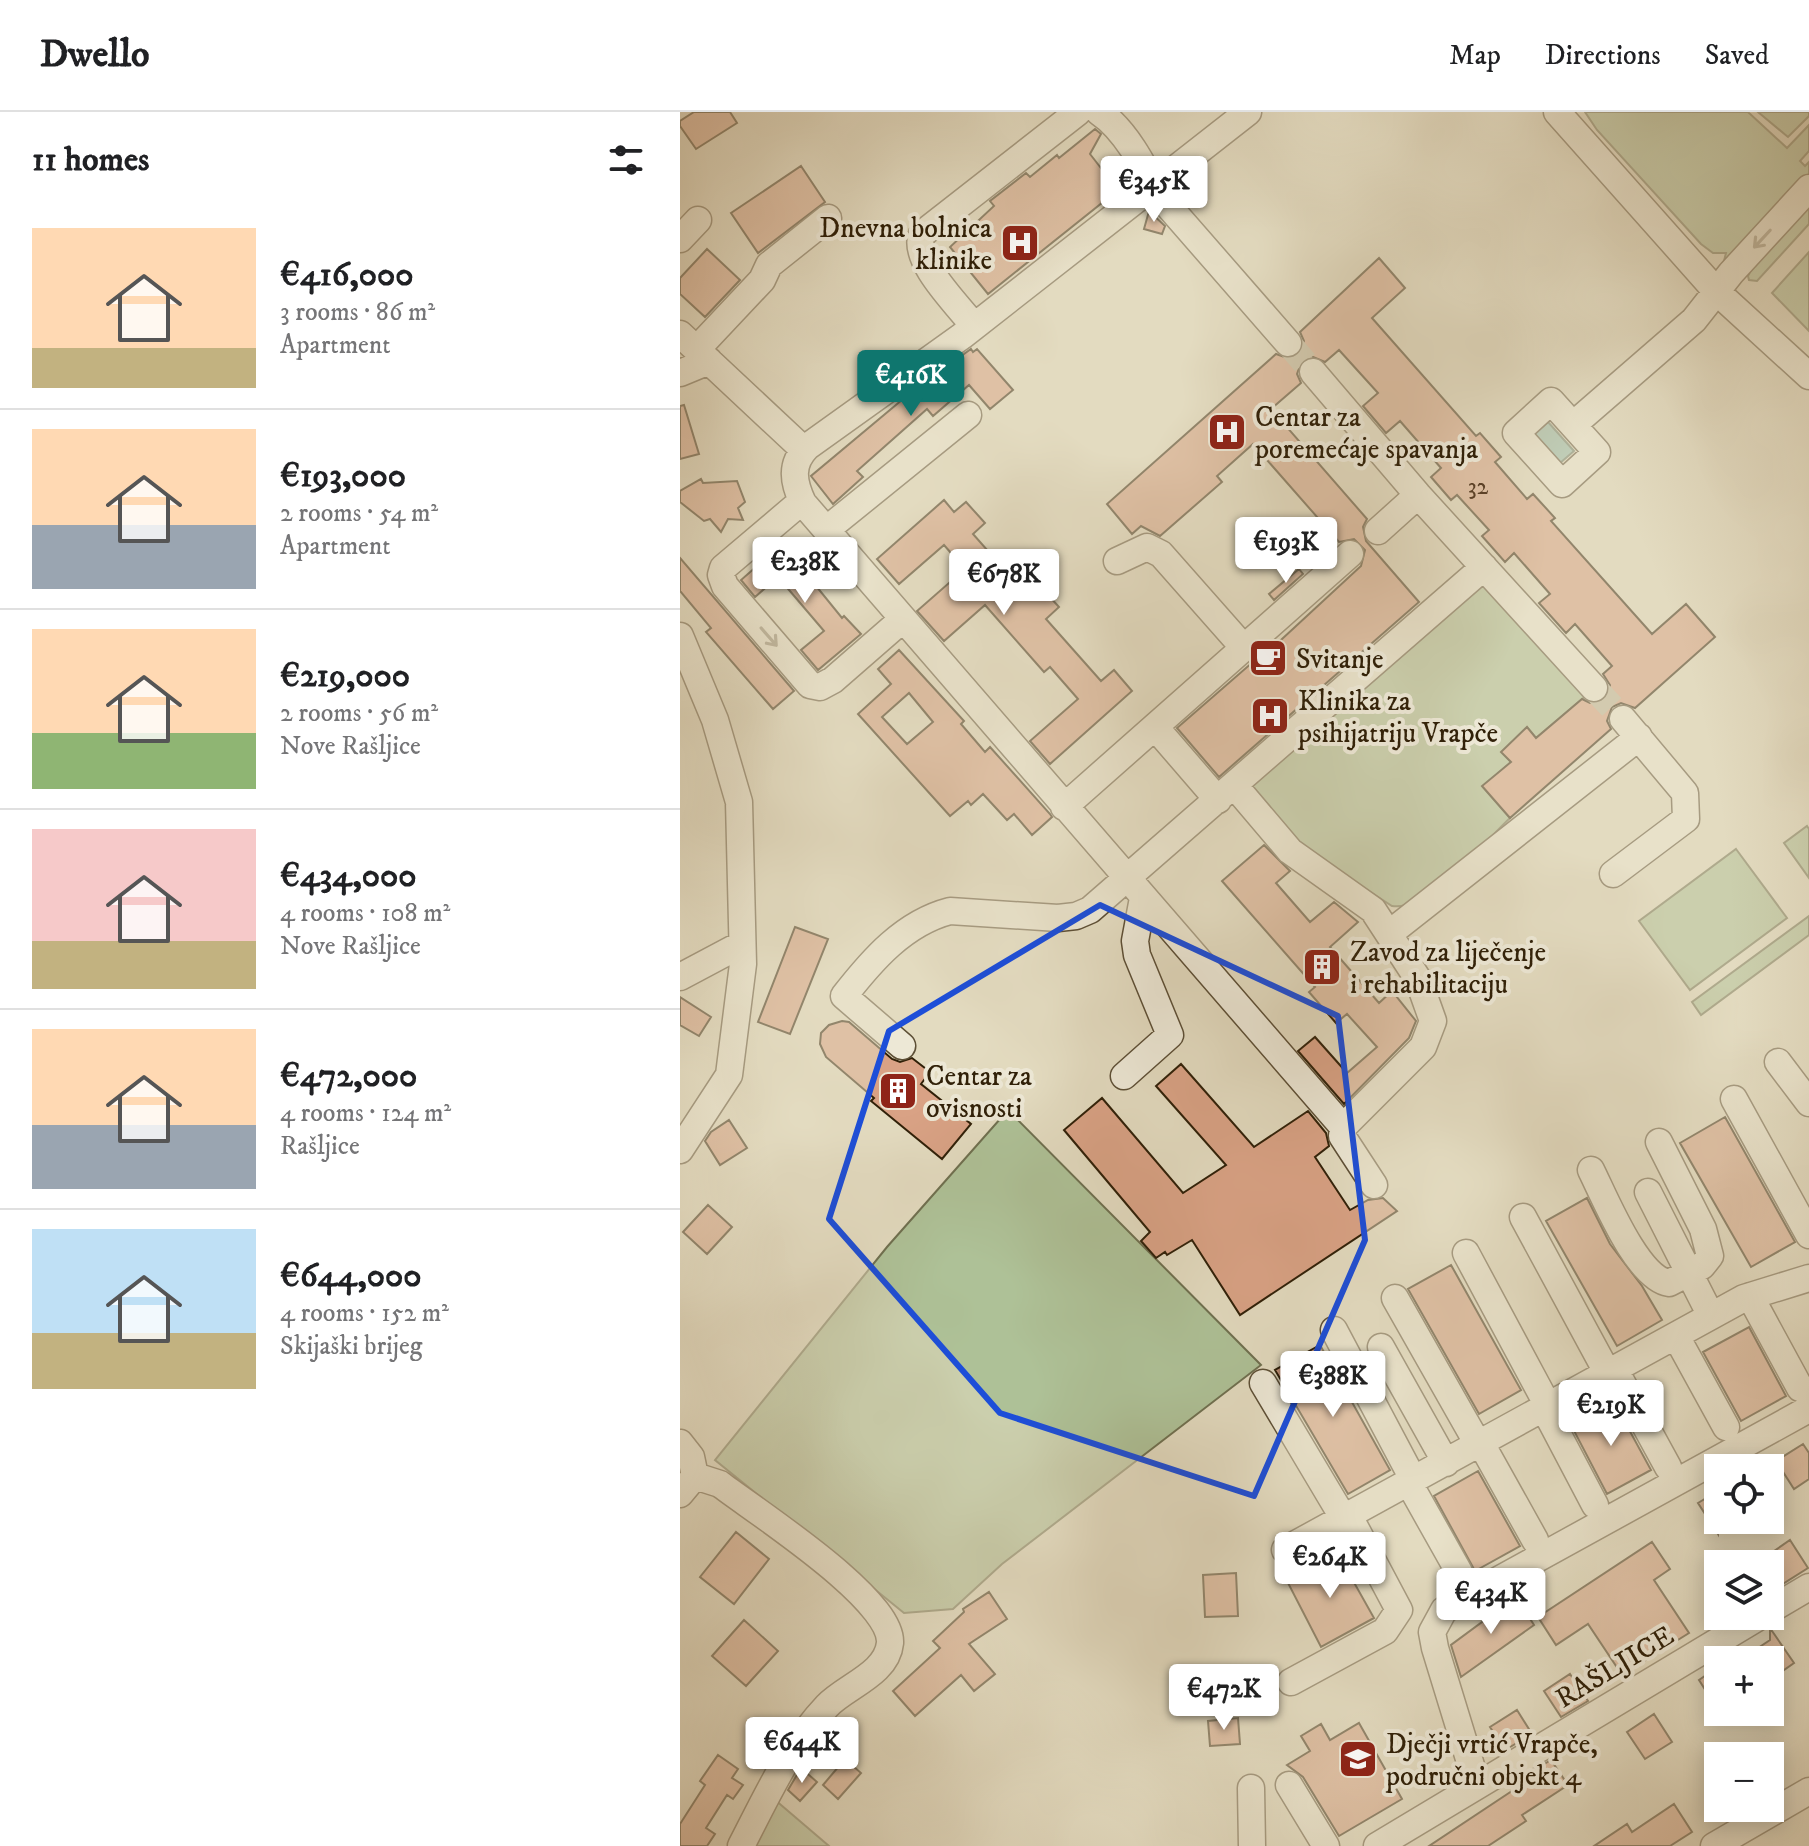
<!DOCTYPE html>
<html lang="en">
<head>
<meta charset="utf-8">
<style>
  :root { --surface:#fff; --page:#f2f2f2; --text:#202124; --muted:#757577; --line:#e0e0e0; --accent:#0f766e }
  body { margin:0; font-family:"IM FELL DW Pica",serif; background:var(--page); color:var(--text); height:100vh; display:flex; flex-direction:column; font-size:30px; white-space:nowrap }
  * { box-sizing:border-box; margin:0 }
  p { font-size:26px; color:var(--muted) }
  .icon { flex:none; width:44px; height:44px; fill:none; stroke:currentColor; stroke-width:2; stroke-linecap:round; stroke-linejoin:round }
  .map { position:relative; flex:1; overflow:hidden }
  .details { display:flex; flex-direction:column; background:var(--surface); width:680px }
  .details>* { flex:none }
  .buttons { position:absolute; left:1024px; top:1342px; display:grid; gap:16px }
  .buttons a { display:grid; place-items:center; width:80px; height:80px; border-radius:0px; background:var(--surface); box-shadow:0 4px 20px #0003; font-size:40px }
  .price { position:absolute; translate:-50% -68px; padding:0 18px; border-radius:8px; background:#fff; color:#222; font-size:26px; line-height:52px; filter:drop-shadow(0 2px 4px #0008) }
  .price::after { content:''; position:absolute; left:50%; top:48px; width:24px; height:18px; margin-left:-12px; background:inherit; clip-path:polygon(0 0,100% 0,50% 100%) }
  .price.active { background:var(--accent); color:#fff }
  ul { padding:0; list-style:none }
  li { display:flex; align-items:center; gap:24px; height:200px; padding:0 32px }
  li+li { border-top:2px solid var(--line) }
  li span { display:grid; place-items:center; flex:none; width:224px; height:160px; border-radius:0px; color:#555 }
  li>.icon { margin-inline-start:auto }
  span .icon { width:96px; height:96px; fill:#fffc; stroke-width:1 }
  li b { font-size:34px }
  h2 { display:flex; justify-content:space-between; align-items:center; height:96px; padding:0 32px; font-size:34px }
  header { display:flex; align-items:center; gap:48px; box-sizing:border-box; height:112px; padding:0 40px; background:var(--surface); border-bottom:2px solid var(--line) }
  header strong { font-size:38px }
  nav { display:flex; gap:44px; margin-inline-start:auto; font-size:28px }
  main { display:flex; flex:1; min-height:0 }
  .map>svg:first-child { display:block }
  .green { fill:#aec197; stroke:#6f7050; stroke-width:2 }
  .water { fill:#96bcad; stroke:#6d7e6b; stroke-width:2 }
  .building { fill:#d9a285; stroke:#302008; stroke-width:2; fill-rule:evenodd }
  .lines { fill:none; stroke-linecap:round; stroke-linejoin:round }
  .minor-tunnel { stroke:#bfb69b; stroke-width:26; stroke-dasharray:26 13; stroke-linecap:butt }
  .minor-casing { stroke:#5d4f36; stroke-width:29 }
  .minor { stroke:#ede8d6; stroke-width:26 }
  .oneway { stroke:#988e79 }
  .marked { fill:none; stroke:#1d4ed8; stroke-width:6; stroke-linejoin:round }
  .labels { text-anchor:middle; stroke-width:8; stroke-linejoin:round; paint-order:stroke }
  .number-label { font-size:24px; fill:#5a4027 }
  .poi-label { font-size:28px; fill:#302008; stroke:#ede8d6; text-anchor:start }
  .street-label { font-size:28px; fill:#302008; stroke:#ede8d6 }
</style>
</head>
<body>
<header>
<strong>Dwello</strong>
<nav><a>Map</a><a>Directions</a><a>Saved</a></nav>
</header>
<main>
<section class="details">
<h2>11 homes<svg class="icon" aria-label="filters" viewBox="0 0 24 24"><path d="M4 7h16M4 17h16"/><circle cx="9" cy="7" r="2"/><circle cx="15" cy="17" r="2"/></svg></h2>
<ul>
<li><span style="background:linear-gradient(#ffd9b3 75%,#c2b280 0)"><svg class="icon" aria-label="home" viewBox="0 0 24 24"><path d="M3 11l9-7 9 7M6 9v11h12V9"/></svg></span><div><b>€416,000</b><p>3 rooms · 86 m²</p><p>Apartment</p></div></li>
<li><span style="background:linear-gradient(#ffd9b3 60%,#9aa5b1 0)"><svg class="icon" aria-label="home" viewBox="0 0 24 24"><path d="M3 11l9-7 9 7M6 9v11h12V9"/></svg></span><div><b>€193,000</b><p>2 rooms · 54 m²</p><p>Apartment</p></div></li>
<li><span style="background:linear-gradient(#ffd9b3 65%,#8fb573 0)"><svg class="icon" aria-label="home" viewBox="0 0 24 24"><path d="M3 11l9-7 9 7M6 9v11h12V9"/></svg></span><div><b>€219,000</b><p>2 rooms · 56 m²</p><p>Nove Rašljice</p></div></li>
<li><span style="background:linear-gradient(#f6c9c9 70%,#c2b280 0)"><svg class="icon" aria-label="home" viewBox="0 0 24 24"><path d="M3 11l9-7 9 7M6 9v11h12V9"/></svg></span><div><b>€434,000</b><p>4 rooms · 108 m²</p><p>Nove Rašljice</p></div></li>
<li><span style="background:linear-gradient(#ffd9b3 60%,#9aa5b1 0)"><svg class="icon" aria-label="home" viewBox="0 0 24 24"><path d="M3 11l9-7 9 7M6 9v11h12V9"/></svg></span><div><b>€472,000</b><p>4 rooms · 124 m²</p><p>Rašljice</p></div></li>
<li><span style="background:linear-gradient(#bfe0f5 65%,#c2b280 0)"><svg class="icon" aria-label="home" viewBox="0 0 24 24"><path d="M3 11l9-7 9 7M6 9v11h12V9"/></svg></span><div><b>€644,000</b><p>4 rooms · 152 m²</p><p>Skijaški brijeg</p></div></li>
</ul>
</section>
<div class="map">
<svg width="1129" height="1734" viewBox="0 0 1129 1734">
  <rect width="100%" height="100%" fill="#e3dbc0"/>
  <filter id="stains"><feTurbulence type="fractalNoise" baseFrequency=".0025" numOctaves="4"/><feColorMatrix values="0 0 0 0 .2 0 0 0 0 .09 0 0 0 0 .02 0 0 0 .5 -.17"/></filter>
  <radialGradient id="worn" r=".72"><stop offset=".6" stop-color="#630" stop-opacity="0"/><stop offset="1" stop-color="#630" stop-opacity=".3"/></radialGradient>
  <path class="green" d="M905,0H1068L1107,36L1129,13V39L1120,49L1125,54L1129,50V68L1044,149L1046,141H1033L1021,132L917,18Z
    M1078,0H1129V4L1108,25Z
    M1129,94V112L1077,169L1069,168L1068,164L1072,156Z
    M1129,140V219L1092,181Z
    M798,474L810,475L908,582L856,626L847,615L822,640L831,650L803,675L830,706C804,730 748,800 712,794L615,731L573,675L574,665Z
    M1127,714L1129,717V766L1104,731Z
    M1056,737L1107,806L1010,878L959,809Z
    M1129,804V823L1021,903L1012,890Z
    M328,998L581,1253L322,1452L273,1497L224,1501L35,1348L207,1135Z
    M94,1687L149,1734H71Z"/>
  <path class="water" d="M868,310L894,339L880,351L854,322Z"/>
  <path class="building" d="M14,0H50L57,11L16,37L0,14V9Z
    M415,17L421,22L410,42L438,78L308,182L270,135L314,94L310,89L346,61L350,65L377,43L379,46Z
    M121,54L145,90L78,141L51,101Z
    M469,99L485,114L482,122L464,117Z
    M27,137L60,168L25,205L0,182V166Z
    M699,146L725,176L692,206L796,324L800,321L821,345L815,350L847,387L853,382L875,406L871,409L972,522L1006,492L1035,525L955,596L941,591L932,595L927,609L931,617L830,706L802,674L831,650L821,640L847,615L856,626L902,587L910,591L924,588L930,573L923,562L932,554L895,512L886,521L859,491L870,482L834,441L825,450L802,424L809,418L777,383L771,388L751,365L761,356L720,309L706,321L683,294L698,281L659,238L645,250L631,244L622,248L617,262L621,271L591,297L687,407L683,415L686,429L739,490L539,665L497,616L574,549L576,551L681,454L685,438L674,427L659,430L573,332L537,364L542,370L480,424L461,414L452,422L427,392L596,242L610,247L619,242L624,229L620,220Z
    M291,237L293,240L297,237L333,278L310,297L289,273L253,304L247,297L177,359L183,365L153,392L131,364L235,277Z
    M4,293L19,342L0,347V294Z
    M21,367L23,371L57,369L65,390L58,396L63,408L48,407L41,420L30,407L24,409L0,390V379Z
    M264,388L274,400L286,390L305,411L293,422L346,482L358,472L379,495L366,507L421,569L434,558L452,579L370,652L350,629L398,587L370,555L364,560L305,493L264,529L237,499L285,457L264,433L219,472L197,447Z
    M102,432L162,506L164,504L181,522L138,558L121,538L144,519L98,465L75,485L61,468Z
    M0,446L114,579L93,597L26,520L31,516L0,479Z
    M619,457L623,462L594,488L589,482Z
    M219,538L284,609L281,612L305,640L310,635L370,702L372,705L352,723L334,702L327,708L303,682L291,693L288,689L270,704L178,602L211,572L198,557ZM229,581L253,610L227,632L202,605Z
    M584,733L610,759L596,771L630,810L654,790L678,810L650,835L699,891L712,879L736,909L729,926L664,992L618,939L635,925L667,961L697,935L667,902L656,911L629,880L635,875L542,769Z
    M115,815L148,827L110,922L78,910Z
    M0,885L31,905L19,924L0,913Z
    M162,909L169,910L212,947L220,950L232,946L250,960L241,972L291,1012L262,1047L191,989L194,986L146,945L140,932L141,921L149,913Z
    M501,952L574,1035L628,999L646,1021L649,1034L635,1045L670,1098L688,1088L703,1086L717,1099L560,1203L512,1128L487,1143L485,1140L476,1146L461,1129L470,1120L384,1018L422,986L503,1081L546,1053L476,974Z
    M1045,1005L1115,1130L1071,1155L1000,1031Z
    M49,1008L67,1036L40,1053L25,1029L31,1020Z
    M907,1086L930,1132L962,1174L982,1208L937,1234L866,1109Z
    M28,1093L52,1115L27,1142L3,1120Z
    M771,1153L841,1278L799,1302L728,1177Z
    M1069,1215L1106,1284L1061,1309L1023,1240Z
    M640,1233L710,1358L668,1382L595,1258Z
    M934,1290L971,1358L927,1382L891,1313Z
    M1123,1332L1129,1341V1367L1114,1377L1096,1349Z
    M798,1359L840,1434L795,1459L754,1384Z
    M1038,1379V1422L1018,1391Z
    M56,1420L89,1447L54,1492L20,1465Z
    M1110,1428L1128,1456L1101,1473L1084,1446Z
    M972,1430L990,1457L974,1468L1009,1521L942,1563L908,1512L876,1533L858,1505Z
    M658,1442L694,1506L641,1535L607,1469Z
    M556,1461L558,1504L525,1505L523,1463Z
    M309,1480L327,1507L289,1532L315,1562L294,1579L281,1563L235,1604L213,1579L260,1536L253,1529L284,1500L283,1497Z
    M836,1485L854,1513L781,1565L771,1533Z
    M64,1508L98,1539L66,1574L32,1544Z
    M1090,1516L1114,1551L1090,1568V1548H1060L1090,1528Z
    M1038,1555V1598L1019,1568Z
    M890,1562L908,1589L881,1605L864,1579Z
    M837,1598L852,1622L825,1638L810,1615Z
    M974,1602L992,1630L965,1647L947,1620Z
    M558,1606L560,1632L530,1634L528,1609Z
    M679,1611L722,1687L659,1724L623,1665L607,1653L630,1639L621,1624L641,1612L650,1628Z
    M38,1643L58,1657L52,1666L63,1673L53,1687L47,1683L26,1716L35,1722L27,1734H0V1712L25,1673L20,1669Z
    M165,1647L181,1661L158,1687L143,1673Z
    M871,1648L888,1673L842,1703L846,1709L808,1734H749L847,1669L844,1664Z
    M121,1656L137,1670L120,1689L108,1678Z
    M994,1692L1012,1720L990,1734H914L947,1712L952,1720Z"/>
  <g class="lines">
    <path class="minor-tunnel" d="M608,231L633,260
      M914,576L943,607"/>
    <g class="minor-casing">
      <path id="minor" d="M419,0C445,17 464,54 478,82L608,231
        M877,0L1037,180L1129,264
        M0,127L18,108
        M294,214C278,193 231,148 242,122L398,0
        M0,222L124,338
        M17,237L82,168L89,153L148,106
        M633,260L738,383L914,576
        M0,261L29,249
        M871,289L917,340L882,372L836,321Z
        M893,313L1014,208L1051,161L1129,76
        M122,389L43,456L41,463L45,474L130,573L140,575L153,568L223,507
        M146,418L288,303
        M698,419L738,383
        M437,449L467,435L481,442L564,536
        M0,524L35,608L59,690L63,852L49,963L0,1038
        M475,615L538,688
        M554,673L610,739L693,798L738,867L753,909L743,935L663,1015L123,391C113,370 110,352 127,335L282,224L568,0
        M384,695L670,442
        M933,762L1006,707L1005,681L943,607
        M710,821L959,625
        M0,865L62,832
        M222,934L164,884C192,848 224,811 270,799L378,806L396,804L410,798L804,455
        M1098,950L1129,991
        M444,964L490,923L457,843L455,829L463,786
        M1054,987L1129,1123
        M663,1015L662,1024L694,1073
        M911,1058C925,1086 957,1166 989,1171L1022,1154L1030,1144L1023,1117L979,1030
        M968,1080L1031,1204
        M843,1105L928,1262
        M786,1141L868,1294
        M1070,1184L1120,1276
        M715,1186L799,1334
        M654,1218L734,1369
        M996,1224L1046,1315
        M701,1235L766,1351
        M935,1258L988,1355
        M583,1271L664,1407
        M864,1296L915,1393
        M0,1331L11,1345L15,1364L0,1382
        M802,1333L855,1428
        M15,1364L40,1372C75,1399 213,1487 210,1531C207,1562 166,1574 147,1594C109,1634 86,1686 61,1734
        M729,1371L779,1460
        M605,1438L1064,1186L1129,1166
        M1090,1498L1129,1475
        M611,1570L705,1519L719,1498L669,1404
        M609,1673L646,1734
        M797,1673L755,1536L752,1520L764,1498L1129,1297
        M571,1676L572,1734
        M697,1734L1080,1504
        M1034,1734L1129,1679"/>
    </g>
    <use href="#minor" class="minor"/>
  </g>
  <defs><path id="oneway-shaft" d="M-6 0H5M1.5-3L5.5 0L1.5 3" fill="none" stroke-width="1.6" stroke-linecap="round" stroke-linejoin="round" transform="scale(2)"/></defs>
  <g class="oneway">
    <use href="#oneway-shaft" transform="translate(1082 127) rotate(133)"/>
    <use href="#oneway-shaft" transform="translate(89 525) rotate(49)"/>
  </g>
  <path d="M0 0H1129V1734H0ZM420,793L658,904L685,1128L574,1384L320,1301L149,1107L209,919Z" fill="#e3dbc0" fill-opacity=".55" fill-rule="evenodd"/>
  <path class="marked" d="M420,793L658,904L685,1128L574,1384L320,1301L149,1107L209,919Z"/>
  <defs>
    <g id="hospital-square" transform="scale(2)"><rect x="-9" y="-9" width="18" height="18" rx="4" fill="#8f2418" stroke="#ede8d6"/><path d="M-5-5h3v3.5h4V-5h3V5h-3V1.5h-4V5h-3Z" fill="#fff"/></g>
    <g id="cafe-square" transform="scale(2)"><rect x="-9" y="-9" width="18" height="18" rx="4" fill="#8f2418" stroke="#ede8d6"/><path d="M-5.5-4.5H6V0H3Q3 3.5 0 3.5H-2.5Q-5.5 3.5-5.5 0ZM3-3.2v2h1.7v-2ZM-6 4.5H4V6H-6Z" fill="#fff"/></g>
    <g id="building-square" transform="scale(2)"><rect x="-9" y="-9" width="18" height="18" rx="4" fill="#8f2418" stroke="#ede8d6"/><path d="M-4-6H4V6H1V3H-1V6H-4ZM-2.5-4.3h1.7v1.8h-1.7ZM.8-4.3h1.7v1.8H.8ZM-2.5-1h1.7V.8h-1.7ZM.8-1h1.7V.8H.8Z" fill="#fff"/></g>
    <g id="school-square" transform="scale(2)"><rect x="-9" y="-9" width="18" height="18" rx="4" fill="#8f2418" stroke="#ede8d6"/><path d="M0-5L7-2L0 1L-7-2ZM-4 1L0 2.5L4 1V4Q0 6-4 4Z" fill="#fff"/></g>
  </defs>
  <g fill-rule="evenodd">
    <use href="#hospital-square" x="340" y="131"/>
    <use href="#hospital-square" x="547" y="320"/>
    <use href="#cafe-square" x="588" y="546"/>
    <use href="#hospital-square" x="590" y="604"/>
    <use href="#building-square" x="642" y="855"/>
    <use href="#building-square" x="218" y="979"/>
    <use href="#school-square" x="678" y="1647"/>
  </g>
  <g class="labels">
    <g class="number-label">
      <text x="798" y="382">32</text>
    </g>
    <g class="poi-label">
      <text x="312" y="125" text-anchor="end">Dnevna bolnica<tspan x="312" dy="32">klinike</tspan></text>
      <text x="575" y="314">Centar za<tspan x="575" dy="32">poremećaje spavanja</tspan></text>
      <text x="616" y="556">Svitanje</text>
      <text x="618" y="598">Klinika za<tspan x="618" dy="32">psihijatriju Vrapče</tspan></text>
      <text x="670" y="849">Zavod za liječenje<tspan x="670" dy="32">i rehabilitaciju</tspan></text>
      <text x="246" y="973">Centar za<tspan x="246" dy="32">ovisnosti</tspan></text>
      <text x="706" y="1641">Dječji vrtić Vrapče,<tspan x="706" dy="32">područni objekt 4</tspan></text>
    </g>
    <g class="street-label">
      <text transform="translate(934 1554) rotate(-31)" y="10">RAŠLJICE</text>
    </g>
  </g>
  <rect width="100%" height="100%" filter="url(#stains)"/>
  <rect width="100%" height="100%" fill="url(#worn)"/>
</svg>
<div class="buttons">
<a><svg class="icon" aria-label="locate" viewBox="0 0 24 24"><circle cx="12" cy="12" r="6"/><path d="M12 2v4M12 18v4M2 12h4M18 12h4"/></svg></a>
<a><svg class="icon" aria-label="layers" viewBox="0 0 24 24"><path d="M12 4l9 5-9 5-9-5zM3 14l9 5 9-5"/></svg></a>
<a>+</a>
<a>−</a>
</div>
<b class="price" style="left:474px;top:112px">€345K</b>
<b class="price active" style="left:231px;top:306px">€416K</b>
<b class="price" style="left:606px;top:473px">€193K</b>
<b class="price" style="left:125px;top:493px">€238K</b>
<b class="price" style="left:324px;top:505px">€678K</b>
<b class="price" style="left:653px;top:1307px">€388K</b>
<b class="price" style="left:931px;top:1336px">€219K</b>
<b class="price" style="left:650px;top:1488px">€264K</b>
<b class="price" style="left:811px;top:1524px">€434K</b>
<b class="price" style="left:544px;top:1620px">€472K</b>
<b class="price" style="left:122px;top:1673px">€644K</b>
</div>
</main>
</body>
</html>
